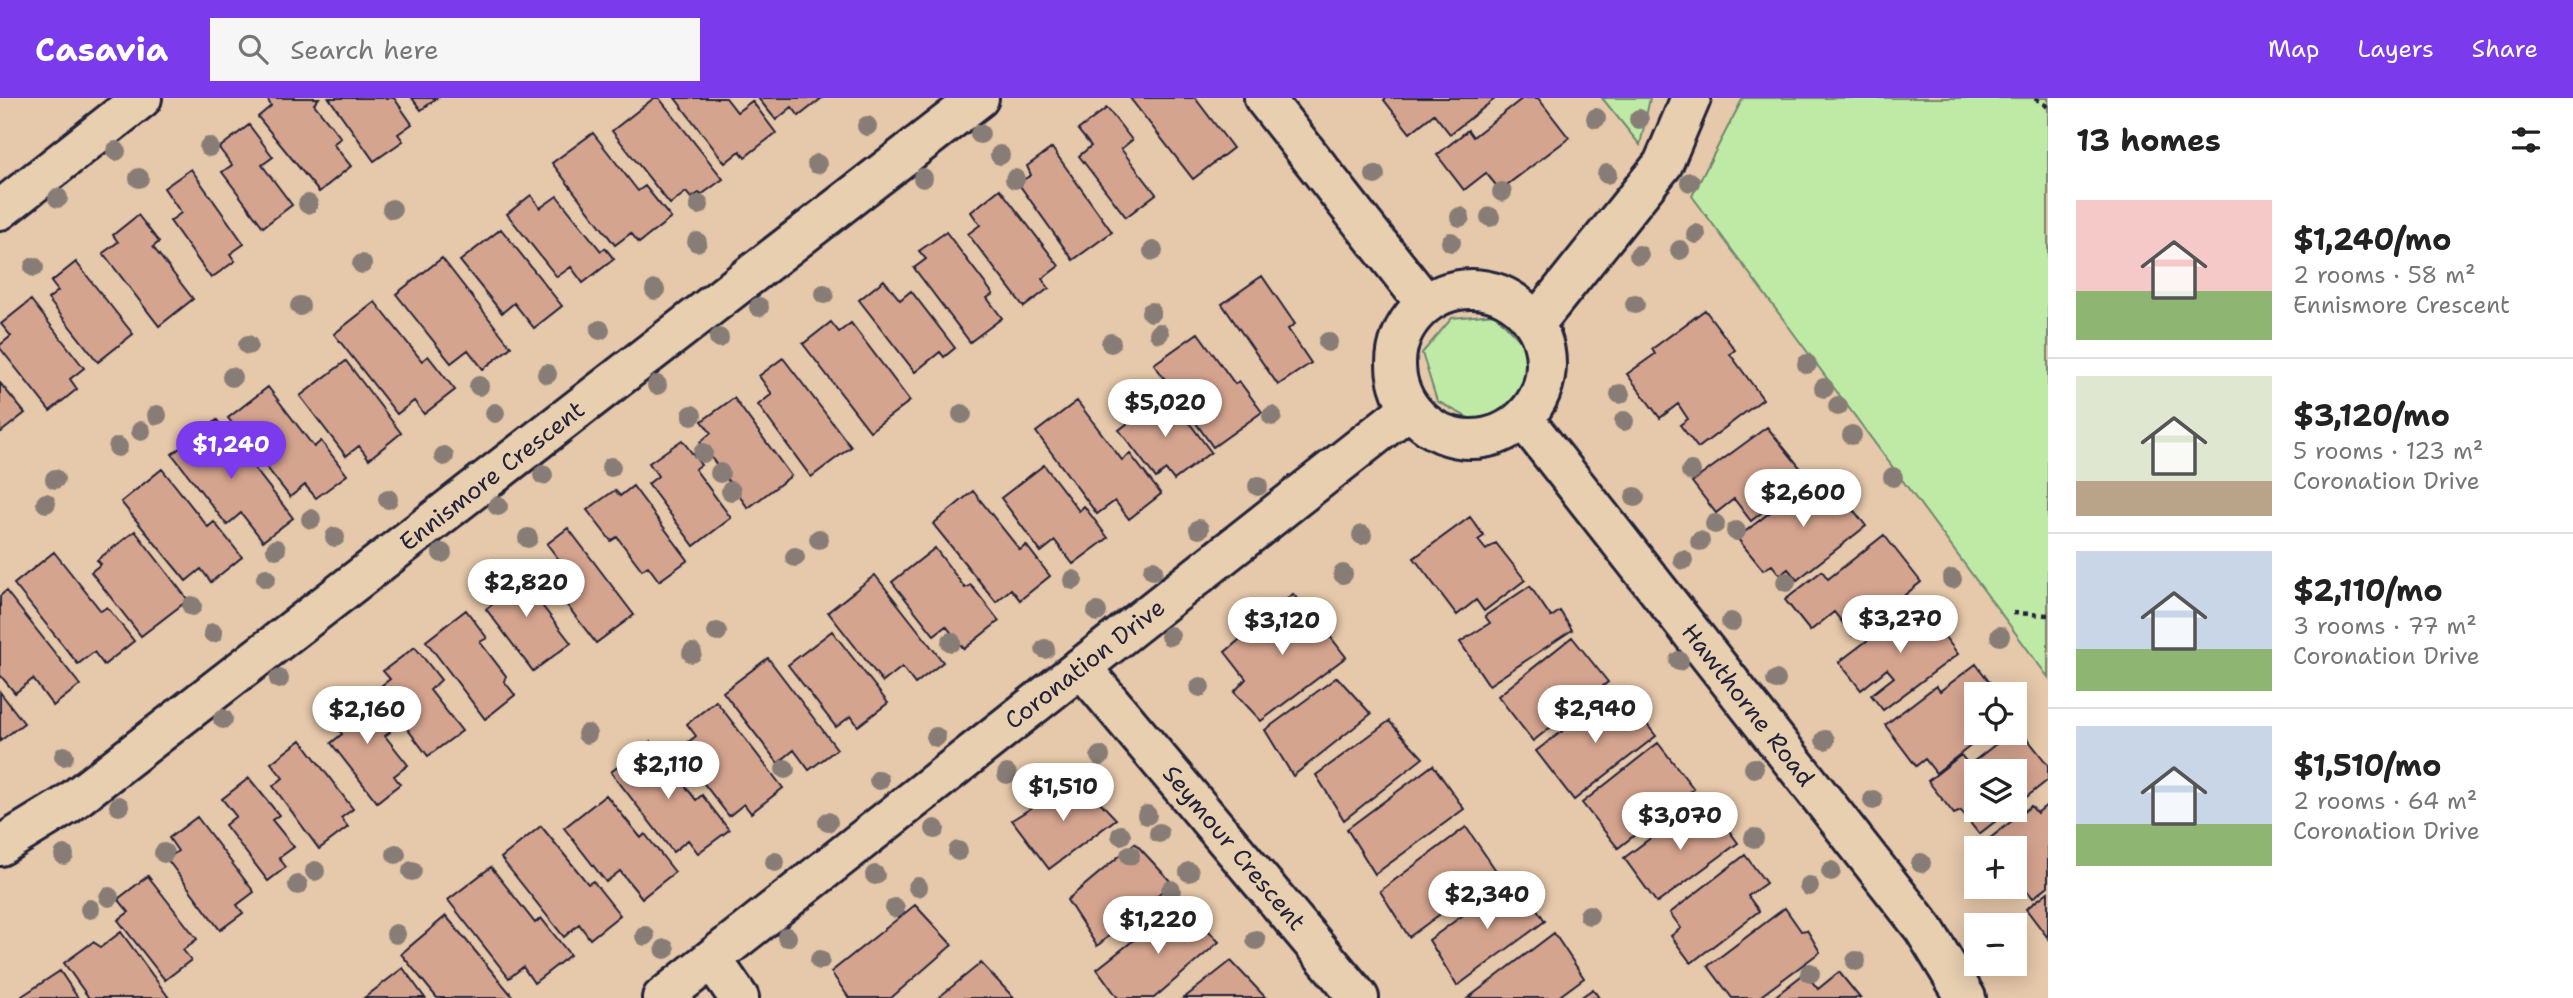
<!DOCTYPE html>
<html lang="en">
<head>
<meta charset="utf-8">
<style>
  :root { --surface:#fff; --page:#f6f6f6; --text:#222; --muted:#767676; --line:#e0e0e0; --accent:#7c3aed }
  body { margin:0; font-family:"Shantell Sans",sans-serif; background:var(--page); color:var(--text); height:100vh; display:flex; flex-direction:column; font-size:26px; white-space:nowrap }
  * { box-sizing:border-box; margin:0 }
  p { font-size:23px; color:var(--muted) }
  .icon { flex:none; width:38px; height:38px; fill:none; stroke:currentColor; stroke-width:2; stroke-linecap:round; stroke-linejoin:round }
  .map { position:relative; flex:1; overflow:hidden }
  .drawer { display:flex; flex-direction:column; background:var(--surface); width:525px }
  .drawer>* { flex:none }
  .fabs { position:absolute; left:1964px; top:584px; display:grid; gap:14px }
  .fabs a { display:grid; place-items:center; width:63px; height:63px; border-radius:0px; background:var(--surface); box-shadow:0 4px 18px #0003; font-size:35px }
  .price { position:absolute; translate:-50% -60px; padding:0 16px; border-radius:24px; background:#fff; color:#222; font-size:23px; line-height:46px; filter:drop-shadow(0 2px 4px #0008) }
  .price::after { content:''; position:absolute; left:50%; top:42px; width:21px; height:16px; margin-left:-10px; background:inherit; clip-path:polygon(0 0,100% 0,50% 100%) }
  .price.selected { background:var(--accent); color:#fff }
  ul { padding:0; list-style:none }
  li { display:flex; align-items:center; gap:21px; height:175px; padding:0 28px }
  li+li { border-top:2px solid var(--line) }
  li span { display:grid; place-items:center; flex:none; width:196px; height:140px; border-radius:0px; color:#555 }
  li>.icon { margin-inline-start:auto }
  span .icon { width:84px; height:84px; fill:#fffc; stroke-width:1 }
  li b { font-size:30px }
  h2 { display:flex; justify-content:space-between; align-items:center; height:84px; padding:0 28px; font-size:30px }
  header { display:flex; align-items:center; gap:42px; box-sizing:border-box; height:98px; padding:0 35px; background:var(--accent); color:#fff }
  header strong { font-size:33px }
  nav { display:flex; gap:38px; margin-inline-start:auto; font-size:24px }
  .search { width:490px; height:63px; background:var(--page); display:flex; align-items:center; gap:18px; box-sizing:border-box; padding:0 24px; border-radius:0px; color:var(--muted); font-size:26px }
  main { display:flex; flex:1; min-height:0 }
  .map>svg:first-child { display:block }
  .green { fill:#bfeaa6; stroke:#708670; stroke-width:2 }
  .building { fill:#d5a48f; stroke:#22223b; stroke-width:2 }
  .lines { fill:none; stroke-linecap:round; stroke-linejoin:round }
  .street-casing { stroke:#22223b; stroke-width:44 }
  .secondary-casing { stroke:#22223b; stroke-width:44 }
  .path { stroke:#22223b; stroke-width:4.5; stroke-dasharray:5 5; stroke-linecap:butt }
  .street { stroke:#e7cfb0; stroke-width:38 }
  .secondary { stroke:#e7cfb0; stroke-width:38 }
  .tree { fill:#877d76 }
  .labels { text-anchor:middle; stroke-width:6; stroke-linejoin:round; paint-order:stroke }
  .street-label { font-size:24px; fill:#22223b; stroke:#e7cfb0 }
</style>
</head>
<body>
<header>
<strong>Casavia</strong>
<div class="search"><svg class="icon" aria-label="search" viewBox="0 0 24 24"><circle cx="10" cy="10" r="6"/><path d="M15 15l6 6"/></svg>Search here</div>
<nav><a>Map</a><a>Layers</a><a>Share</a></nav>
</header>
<main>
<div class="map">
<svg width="2048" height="900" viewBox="0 0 2048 900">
  <rect width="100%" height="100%" fill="#e6c8aa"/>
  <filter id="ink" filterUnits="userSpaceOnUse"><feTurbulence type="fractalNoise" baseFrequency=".0143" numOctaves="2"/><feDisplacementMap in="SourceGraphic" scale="14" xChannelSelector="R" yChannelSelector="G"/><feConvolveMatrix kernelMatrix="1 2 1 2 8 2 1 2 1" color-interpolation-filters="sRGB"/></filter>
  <g filter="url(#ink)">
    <path class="green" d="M1602,0H1650L1640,47Z
      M1743,0H2048V579L1692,98Z
      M1495,216L1527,250L1530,278L1513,311L1474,323L1437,303L1422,255L1452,220Z"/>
    <path class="building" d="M267,0H319L314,6L341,40L333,46L351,68L319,94L258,19L271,8Z
      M329,0H394L412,26L398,36L403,43L374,63Z
      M412,0H437L421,12Z
      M654,0H659L723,81L701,97L699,95L691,100L686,94L670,106L612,33Z
      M675,0H726L737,14L752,3L776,35L745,59L740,53L725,65Z
      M758,0H822L799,18L792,9L776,22Z
      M1130,0H1195L1233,50L1193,81Z
      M1386,0H1496L1450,36L1434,16L1410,35L1384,2Z
      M1523,0H1538L1569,40L1500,92L1486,75L1464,92L1437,57L1468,32L1473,39Z
      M1107,10L1132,42L1121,51L1156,96L1126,119L1079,58L1091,48L1078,32Z
      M249,27L273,59L262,67L292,107L263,129L222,74L232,67L219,50Z
      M593,35L638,93L645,88L671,120L639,145L631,135L615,147L552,65Z
      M1052,50L1112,134L1073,162L1018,85L1031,77L1027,68Z
      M191,71L244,146L230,156L235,163L211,180L170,123L181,115L164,90Z
      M1000,91L1059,168L1042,181L1049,190L1024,209L968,136L980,127L971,114Z
      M531,97L540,110L557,98L601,153L605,150L614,161L583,185L571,169L557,179L507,116Z
      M138,117L159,144L153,149L193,201L159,228L103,155L118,144L113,137Z
      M501,131L562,208L534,230L514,205L502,215L460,163Z
      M946,134L993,196L987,200L1002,220L970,244L914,170L926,161L919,153Z
      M442,160L511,249L483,271L468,252L451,265L396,196Z
      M76,164L133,236L98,264L48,201L58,193L51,184Z
      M1262,178L1295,226L1288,231L1311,265L1278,287L1222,206Z
      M884,182L900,202L911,193L955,250L944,259L940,254L915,274L859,202Z
      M31,202L84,270L70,281L77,291L50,313L0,250V247L11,238L1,226Z
      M375,204L422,263L428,258L455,292L424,316L414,303L397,316L334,236Z
      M1705,212L1735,252L1730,256L1763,301L1698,350L1680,327L1688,321L1678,306L1660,320L1627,276L1655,256L1652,251Z
      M831,224L839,234L851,225L910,303L870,333L803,246Z
      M1198,235L1235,286L1239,283L1262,314L1213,349L1154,266Z
      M783,260L851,349L811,379L758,307L772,296L759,278Z
      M346,263L401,335L369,361L359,348L346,358L300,298Z
      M0,285L25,315L0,335Z
      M268,289L314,349L321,343L347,377L316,400L305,387L290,399L228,320Z
      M1167,295L1211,354L1174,382L1166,372L1156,380L1119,332Z
      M734,300L791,378L748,410L700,344L711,335L702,323Z
      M1077,303L1122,362L1130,356L1161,396L1129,421L1115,403L1097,416L1036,334Z
      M217,322L293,420L263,443L241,415L227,427L172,356Z
      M1767,329L1807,378L1751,423L1734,401L1716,415L1692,384Z
      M682,342L701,367L695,371L731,420L694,448L648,386L658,378L649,365Z
      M1044,367L1079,413L1084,408L1108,440L1073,466L1055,443L1041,454L1001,400Z
      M162,371L208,429L214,424L242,459L211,484L201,471L186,483L121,404Z
      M1823,373L1866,428L1797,482L1788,471L1780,477L1772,467L1763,472L1737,440Z
      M633,388L688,462L659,483L648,468L642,472L617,439L611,443L587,412L615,392L620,398Z
      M973,393L1020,452L1026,447L1050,478L1020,502L1011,491L996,504L933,426Z
      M1470,419L1484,438L1478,442L1486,452L1496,445L1525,482L1484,513L1476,502L1457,517L1414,460Z
      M568,430L634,517L596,545L543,476L560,463L547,446Z
      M135,433L188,502L141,538L91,474L101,466L97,462Z
      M1884,437L1921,484L1853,538L1834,514L1810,533L1785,502L1822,473L1828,481Z
      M935,450L965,490L971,487L999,523L964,551L946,528L934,537L892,484Z
      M54,454L101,513L107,509L134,543L104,567L94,554L78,566L14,486Z
      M520,468L545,501L540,505L571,545L533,573L486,511L498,502L489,491Z
      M875,477L943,564L915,586L902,569L883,584L828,514Z
      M1530,488L1551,519L1560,513L1572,532L1489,587L1460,544L1490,525L1485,518Z
      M6,493L80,587L53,608L33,581L15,595L0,577V498Z
      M1293,496L1319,524L1346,559L1261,623L1234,594L1246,581L1225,554Z
      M1918,504L1958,556L1883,612L1871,597L1894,579L1887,571L1861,592L1839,564Z
      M466,512L487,540L480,544L506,578L504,583L515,597L485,621L426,543Z
      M832,533L888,605L858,628L851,618L836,629L788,567Z
      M1572,539L1608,584L1533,643L1498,598Z
      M415,549L441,582L430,592L462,633L428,658L377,591L390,581L383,573Z
      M768,560L837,651L809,672L794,652L778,665L723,594Z
      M1976,566L1999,597H1976V635H1987L1936,675L1925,661L1916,668L1885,627L1936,588L1940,593Z
      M1337,579L1371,616L1293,678L1265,632Z
      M358,593L390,634L385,638L408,667L394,678L400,686L377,704L331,645L342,636L328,617Z
      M1615,593L1632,615H1638L1656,638L1574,702L1536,653Z
      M0,594L24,625L0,643Z
      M716,603L783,690L751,715L744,706L729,718L678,652L696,638L687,626Z
      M1389,623L1423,660L1344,722L1316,677Z
      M2018,629L2048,667V682L2014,709V674H1976V712H2010L1979,736L1961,713L1954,716L1928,683L1961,657L1969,667L2010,635H2014Z
      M301,642L353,711L341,720L348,729L319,751L273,688L283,680L271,665Z
      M651,643L696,702L702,697L729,732L698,755L688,742L673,754L611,674Z
      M1658,645L1694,691L1618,750L1582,705Z
      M1433,667L1464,711L1375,776L1347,731Z
      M249,680L279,717L272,722L294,749L279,760L286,769L268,783L225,727L236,718L222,701Z
      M1078,681L1116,721L1049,771L1012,722Z
      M606,697L641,740L645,736L675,774L642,800L620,773L606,784L564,730Z
      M1700,703L1723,733L1727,730L1738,745L1657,805L1624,760Z
      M2048,706V788L2033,800L2014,776V751L1979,749L2031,708L2037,715Z
      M197,719L254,794L237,807L243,815L220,832L167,761L178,753L169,740Z
      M541,728L588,786L593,783L620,817L590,841L579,826L564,839L501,760Z
      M1466,729L1497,774L1409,839L1380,793Z
      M1135,745L1172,785L1097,848L1067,802Z
      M1745,757L1766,785L1748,798L1759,813L1691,865L1671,838L1681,830L1670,815Z
      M491,769L535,825L541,820L570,857L534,885L523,869L509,880L448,802Z
      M148,778L197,841L183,852L191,862L165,882L118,822L129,814L118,801Z
      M1515,779L1545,823L1457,888L1429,842Z
      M2048,794V840L2026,811Z
      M1182,804L1219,844L1154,900H1118L1097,871Z
      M915,807L952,847L891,900H849L831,874Z
      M1785,810L1801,833L1807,832L1820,854L1758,900H1732L1708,868Z
      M446,818L514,900H437L401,856Z
      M121,834L169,900H89L64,865L93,844L101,849Z
      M1554,835L1584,880L1557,900H1468Z
      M1231,863L1266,900H1184Z
      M981,865L1014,900H938Z
      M403,870L425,900H364Z
      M60,873L78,900H23L22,898Z
      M1839,874L1860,900H1773L1805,875L1818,891Z
      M1593,891L1599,900H1580Z"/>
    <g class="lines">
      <g class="street-casing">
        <path id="street" d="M1264,0L1425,205
          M0,112L142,0
          M1081,569L1359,900
          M0,748L67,707L979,0
          M712,861L739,900"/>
      </g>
      <g class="secondary-casing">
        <path id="secondary" d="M1396 266a75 75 0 1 1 150 0a75 75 0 1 1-150 0Z
          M1535,226L1663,66L1691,0
          M1523,320L1924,831L1966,900
          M662,900L1410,310"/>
      </g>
      <path class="path" d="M2035,0L2048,9
        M2013,515L2048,517"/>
      <use href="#street" class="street"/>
      <use href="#secondary" class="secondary"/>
    </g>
    <g class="tree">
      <circle cx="1596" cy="20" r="10"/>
      <circle cx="1639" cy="21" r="10"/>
      <circle cx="867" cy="28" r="10"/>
      <circle cx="980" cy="36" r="10"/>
      <circle cx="209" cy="49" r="10"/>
      <circle cx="116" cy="53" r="10"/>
      <circle cx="1000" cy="57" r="10"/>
      <circle cx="817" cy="66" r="10"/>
      <circle cx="1607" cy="76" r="10"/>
      <circle cx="1375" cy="77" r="10"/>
      <circle cx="139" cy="80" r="10"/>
      <circle cx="923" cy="80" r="10"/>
      <circle cx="1015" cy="81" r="10"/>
      <circle cx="1690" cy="84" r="10"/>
      <circle cx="1502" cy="94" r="10"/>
      <circle cx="58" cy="100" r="10"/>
      <circle cx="308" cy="106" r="10"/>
      <circle cx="699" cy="107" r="10"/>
      <circle cx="392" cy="111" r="10"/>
      <circle cx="1460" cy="119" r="10"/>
      <circle cx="1490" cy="119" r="10"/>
      <circle cx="1696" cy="136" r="10"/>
      <circle cx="697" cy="144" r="10"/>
      <circle cx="1451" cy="144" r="10"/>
      <circle cx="1680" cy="152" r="10"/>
      <circle cx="1153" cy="153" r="10"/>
      <circle cx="1639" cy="157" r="10"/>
      <circle cx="362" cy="166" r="10"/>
      <circle cx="34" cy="169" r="10"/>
      <circle cx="655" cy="192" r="10"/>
      <circle cx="824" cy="196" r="10"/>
      <circle cx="1635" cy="206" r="10"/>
      <circle cx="300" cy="208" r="10"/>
      <circle cx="759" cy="209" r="10"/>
      <circle cx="1151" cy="214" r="10"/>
      <circle cx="600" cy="232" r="10"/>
      <circle cx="1159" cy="235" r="10"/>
      <circle cx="719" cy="240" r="10"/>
      <circle cx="1328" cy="244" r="10"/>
      <circle cx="1111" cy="245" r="10"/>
      <circle cx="248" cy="247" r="10"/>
      <circle cx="1807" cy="266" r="10"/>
      <circle cx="547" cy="276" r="10"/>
      <circle cx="232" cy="279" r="10"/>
      <circle cx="657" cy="287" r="10"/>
      <circle cx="479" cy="288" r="10"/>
      <circle cx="1824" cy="290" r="10"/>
      <circle cx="1620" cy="296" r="10"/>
      <circle cx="1838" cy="308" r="10"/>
      <circle cx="495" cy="315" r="10"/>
      <circle cx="962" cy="316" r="10"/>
      <circle cx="157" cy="317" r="10"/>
      <circle cx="692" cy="317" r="10"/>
      <circle cx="1272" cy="318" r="10"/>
      <circle cx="1624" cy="323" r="10"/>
      <circle cx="141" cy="333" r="10"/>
      <circle cx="1852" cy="337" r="10"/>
      <circle cx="118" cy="349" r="10"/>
      <circle cx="703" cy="355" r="10"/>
      <circle cx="444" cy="358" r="10"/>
      <circle cx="611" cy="369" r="10"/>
      <circle cx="1691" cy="373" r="10"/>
      <circle cx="720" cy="375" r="10"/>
      <circle cx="543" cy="377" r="10"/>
      <circle cx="1893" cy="379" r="10"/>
      <circle cx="55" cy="381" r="10"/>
      <circle cx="1258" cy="388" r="10"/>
      <circle cx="731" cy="393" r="10"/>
      <circle cx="1635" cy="399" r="10"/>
      <circle cx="388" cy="401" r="10"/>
      <circle cx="46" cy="405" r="10"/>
      <circle cx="498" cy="408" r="10"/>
      <circle cx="311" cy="421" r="10"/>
      <circle cx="1715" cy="426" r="10"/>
      <circle cx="1199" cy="431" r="10"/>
      <circle cx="1736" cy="433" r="10"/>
      <circle cx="1362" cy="437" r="10"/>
      <circle cx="335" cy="439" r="10"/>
      <circle cx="528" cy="440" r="10"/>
      <circle cx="819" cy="441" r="10"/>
      <circle cx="1700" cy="443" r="10"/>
      <circle cx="276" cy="451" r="10"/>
      <circle cx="442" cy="455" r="10"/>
      <circle cx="795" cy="459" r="10"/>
      <circle cx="1683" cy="462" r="10"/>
      <circle cx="1153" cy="472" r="10"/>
      <circle cx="1343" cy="476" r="10"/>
      <circle cx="266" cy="480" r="10"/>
      <circle cx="1952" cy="481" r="10"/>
      <circle cx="1073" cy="482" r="10"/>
      <circle cx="1786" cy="484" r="10"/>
      <circle cx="192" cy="508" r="10"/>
      <circle cx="1097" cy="514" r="10"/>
      <circle cx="1731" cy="524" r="10"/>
      <circle cx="717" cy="534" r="10"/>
      <circle cx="213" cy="535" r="10"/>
      <circle cx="1170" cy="538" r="10"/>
      <circle cx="2000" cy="538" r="10"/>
      <circle cx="951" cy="544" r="10"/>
      <circle cx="1045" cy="551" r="10"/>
      <circle cx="692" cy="555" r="10"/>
      <circle cx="1679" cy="563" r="10"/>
      <circle cx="279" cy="581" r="10"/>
      <circle cx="1776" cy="582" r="10"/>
      <circle cx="1200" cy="589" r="10"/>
      <circle cx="223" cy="621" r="10"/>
      <circle cx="587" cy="636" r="10"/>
      <circle cx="936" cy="639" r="10"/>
      <circle cx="1825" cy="642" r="10"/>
      <circle cx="64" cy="658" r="10"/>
      <circle cx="1100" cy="658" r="10"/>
      <circle cx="1754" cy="670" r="10"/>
      <circle cx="785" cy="671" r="10"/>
      <circle cx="1007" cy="676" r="10"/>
      <circle cx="879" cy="682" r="10"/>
      <circle cx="1077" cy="694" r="10"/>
      <circle cx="1873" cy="702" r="10"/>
      <circle cx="119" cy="708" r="10"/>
      <circle cx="1147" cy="717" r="10"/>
      <circle cx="828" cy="724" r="10"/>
      <circle cx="935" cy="731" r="10"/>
      <circle cx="1159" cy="735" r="10"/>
      <circle cx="1121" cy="737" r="10"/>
      <circle cx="1754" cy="740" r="10"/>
      <circle cx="958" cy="753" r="10"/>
      <circle cx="164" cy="755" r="10"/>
      <circle cx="396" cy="756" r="10"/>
      <circle cx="64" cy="757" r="10"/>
      <circle cx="1130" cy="757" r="10"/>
      <circle cx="775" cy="764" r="10"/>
      <circle cx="1921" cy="765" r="10"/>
      <circle cx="315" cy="773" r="10"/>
      <circle cx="412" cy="773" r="10"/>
      <circle cx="1831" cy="773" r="10"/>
      <circle cx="1189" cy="774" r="10"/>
      <circle cx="875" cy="777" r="10"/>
      <circle cx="298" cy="787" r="10"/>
      <circle cx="1809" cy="788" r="10"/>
      <circle cx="918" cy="789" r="10"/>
      <circle cx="1171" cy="792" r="10"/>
      <circle cx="109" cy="799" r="10"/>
      <circle cx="895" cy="810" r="10"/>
      <circle cx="90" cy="811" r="10"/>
      <circle cx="1589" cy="817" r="10"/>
      <circle cx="396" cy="836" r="10"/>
      <circle cx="645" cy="838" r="10"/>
      <circle cx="787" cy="839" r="10"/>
      <circle cx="1256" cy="842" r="10"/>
      <circle cx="665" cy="851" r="10"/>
      <circle cx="820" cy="862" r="10"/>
      <circle cx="1856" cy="863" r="10"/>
      <circle cx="1810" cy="875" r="10"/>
    </g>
  </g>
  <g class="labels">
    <g class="street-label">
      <text transform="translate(492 378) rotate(-38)" y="8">Ennismore Crescent</text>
      <text transform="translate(1085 566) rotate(-38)" y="8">Coronation Drive</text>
      <text transform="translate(1748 607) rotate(52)" y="8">Hawthorne Road</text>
      <text transform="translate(1234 750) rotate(50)" y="8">Seymour Crescent</text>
    </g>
  </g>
</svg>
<div class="fabs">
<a><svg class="icon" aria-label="locate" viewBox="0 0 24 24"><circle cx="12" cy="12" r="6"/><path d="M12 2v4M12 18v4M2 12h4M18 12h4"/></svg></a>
<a><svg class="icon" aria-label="layers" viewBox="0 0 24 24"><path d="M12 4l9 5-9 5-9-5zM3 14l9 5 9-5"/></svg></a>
<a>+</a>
<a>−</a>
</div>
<b class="price" style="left:1165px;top:341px">$5,020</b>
<b class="price selected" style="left:231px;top:383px">$1,240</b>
<b class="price" style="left:1803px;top:431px">$2,600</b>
<b class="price" style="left:526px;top:521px">$2,820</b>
<b class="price" style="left:1900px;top:557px">$3,270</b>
<b class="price" style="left:1282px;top:559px">$3,120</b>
<b class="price" style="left:1595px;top:647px">$2,940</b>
<b class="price" style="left:367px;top:648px">$2,160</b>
<b class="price" style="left:668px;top:703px">$2,110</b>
<b class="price" style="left:1063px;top:725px">$1,510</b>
<b class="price" style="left:1680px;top:754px">$3,070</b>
<b class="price" style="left:1487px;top:833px">$2,340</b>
<b class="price" style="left:1158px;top:858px">$1,220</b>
</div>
<section class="drawer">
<h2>13 homes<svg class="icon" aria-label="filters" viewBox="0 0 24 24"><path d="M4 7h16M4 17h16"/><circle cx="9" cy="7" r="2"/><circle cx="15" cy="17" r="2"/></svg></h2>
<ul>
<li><span style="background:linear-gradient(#f6c9c9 65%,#8fb573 0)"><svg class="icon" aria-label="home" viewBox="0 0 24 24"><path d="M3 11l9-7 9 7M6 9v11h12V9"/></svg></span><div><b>$1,240/mo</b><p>2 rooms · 58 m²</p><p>Ennismore Crescent</p></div></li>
<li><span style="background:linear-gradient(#dfe7d0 75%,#b9a48a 0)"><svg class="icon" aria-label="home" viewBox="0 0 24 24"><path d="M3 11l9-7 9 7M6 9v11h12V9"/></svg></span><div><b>$3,120/mo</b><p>5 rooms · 123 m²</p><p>Coronation Drive</p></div></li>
<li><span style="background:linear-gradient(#c9d6e8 70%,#8fb573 0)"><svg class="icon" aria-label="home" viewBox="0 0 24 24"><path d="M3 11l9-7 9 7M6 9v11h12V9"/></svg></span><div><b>$2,110/mo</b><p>3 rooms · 77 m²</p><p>Coronation Drive</p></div></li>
<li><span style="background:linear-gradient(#c9d6e8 70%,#8fb573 0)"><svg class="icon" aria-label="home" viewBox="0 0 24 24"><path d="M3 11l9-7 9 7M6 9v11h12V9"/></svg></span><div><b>$1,510/mo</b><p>2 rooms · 64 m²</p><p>Coronation Drive</p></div></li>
</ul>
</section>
</main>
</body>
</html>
